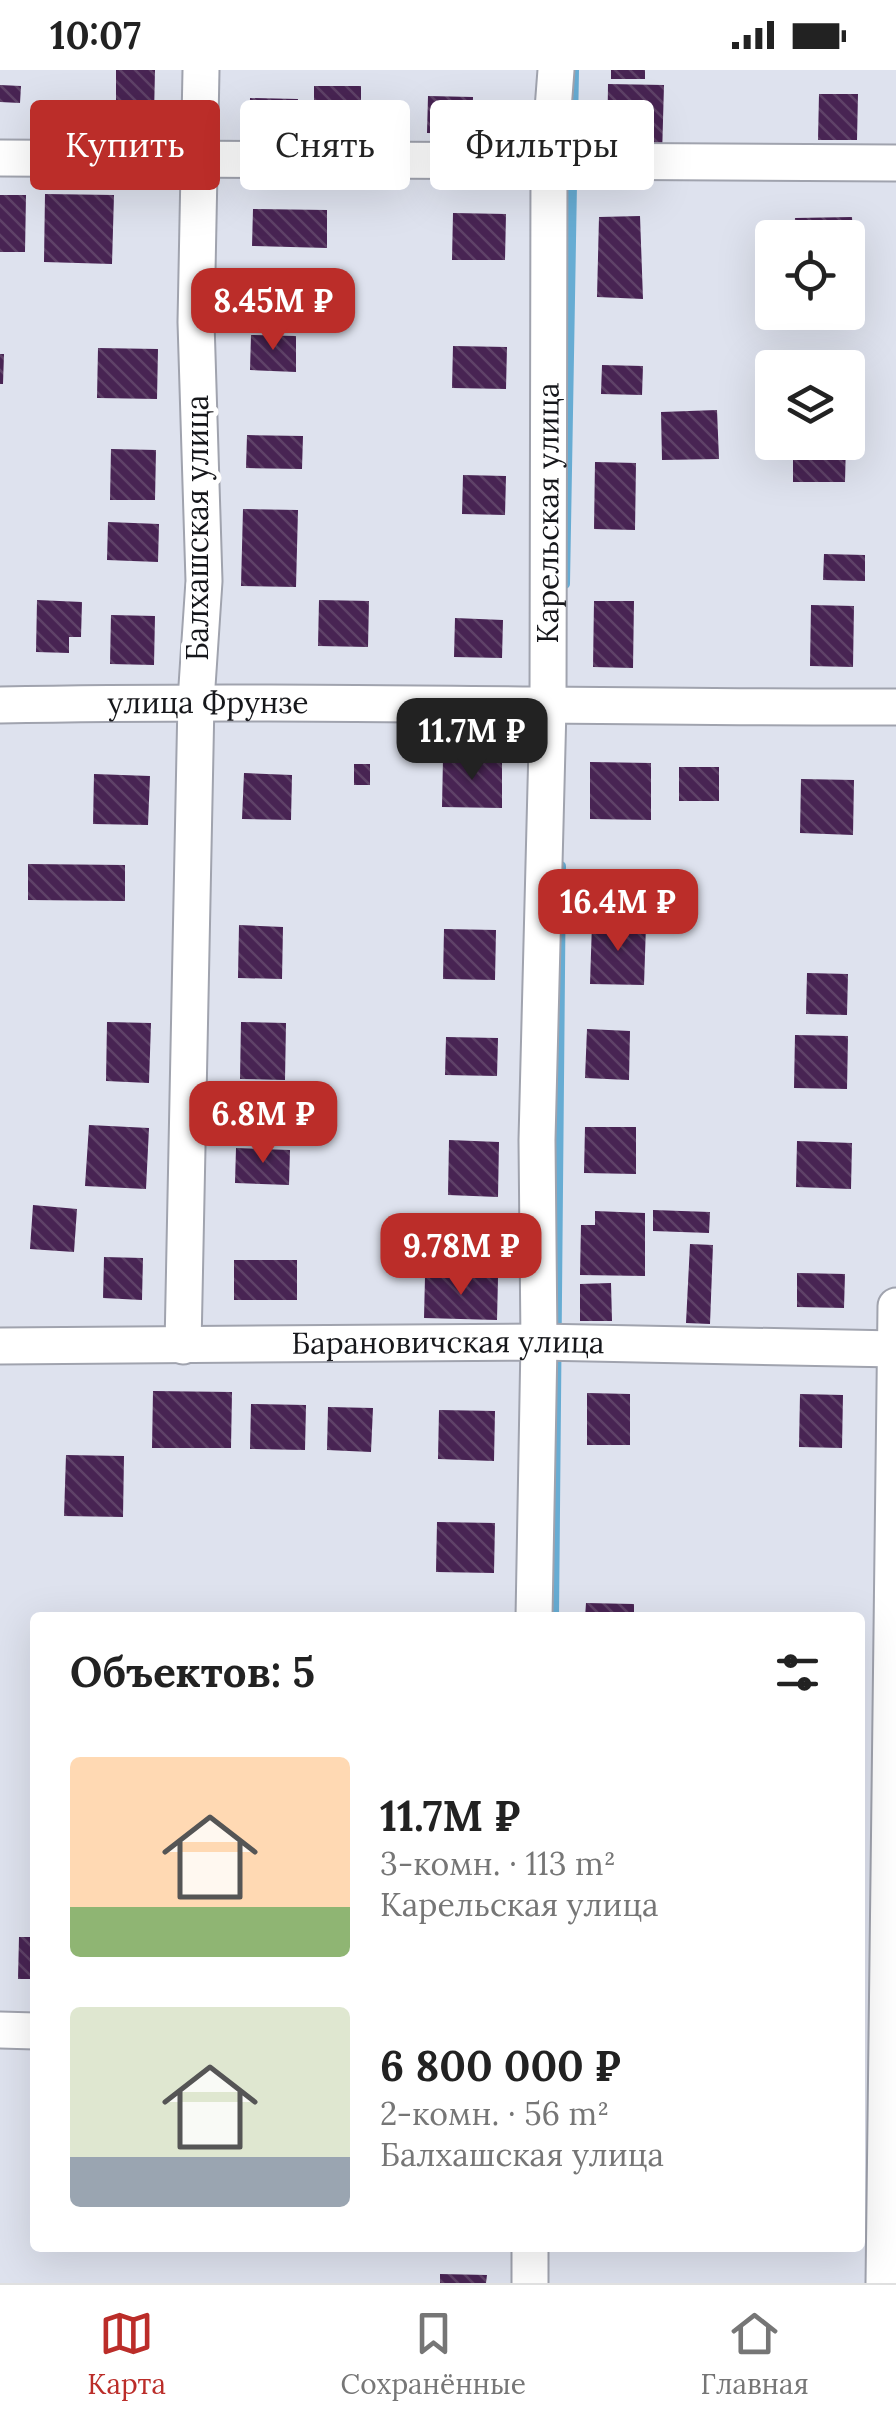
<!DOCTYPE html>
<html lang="ru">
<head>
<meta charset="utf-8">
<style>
  :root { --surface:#fff; --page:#f2f2f2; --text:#222; --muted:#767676; --line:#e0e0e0; --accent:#bb2d29 }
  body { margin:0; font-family:Lora,serif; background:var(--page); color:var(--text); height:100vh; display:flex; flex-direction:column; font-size:38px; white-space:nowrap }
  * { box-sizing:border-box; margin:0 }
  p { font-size:32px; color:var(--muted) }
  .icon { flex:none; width:55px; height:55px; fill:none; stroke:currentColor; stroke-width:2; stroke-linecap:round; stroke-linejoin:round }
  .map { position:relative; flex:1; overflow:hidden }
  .details { position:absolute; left:30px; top:1542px; width:835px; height:640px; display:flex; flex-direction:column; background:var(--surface); border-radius:10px; box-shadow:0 10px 40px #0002 }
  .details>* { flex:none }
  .guide { position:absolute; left:30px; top:30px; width:838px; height:90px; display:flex; gap:20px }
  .fabs { position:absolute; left:755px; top:150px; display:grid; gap:20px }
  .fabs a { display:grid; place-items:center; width:110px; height:110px; border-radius:10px; background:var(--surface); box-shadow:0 10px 40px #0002; font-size:50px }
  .price { position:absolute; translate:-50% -85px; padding:0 22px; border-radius:20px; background:var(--accent); color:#fff; font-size:32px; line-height:65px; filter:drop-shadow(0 2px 5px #0008) }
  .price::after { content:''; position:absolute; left:50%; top:60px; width:30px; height:22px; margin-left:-15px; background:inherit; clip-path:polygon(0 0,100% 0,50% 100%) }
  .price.on { background:#222; color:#fff }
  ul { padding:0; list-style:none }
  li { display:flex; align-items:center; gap:30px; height:250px; padding:0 40px }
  li span { display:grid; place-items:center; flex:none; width:280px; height:200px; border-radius:10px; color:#555 }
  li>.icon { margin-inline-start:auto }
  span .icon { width:120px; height:120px; fill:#fffc; stroke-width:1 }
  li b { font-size:42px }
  h2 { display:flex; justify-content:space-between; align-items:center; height:120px; padding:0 40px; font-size:42px }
  .tag { padding:0 35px; border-radius:10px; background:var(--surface); box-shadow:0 10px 40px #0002; font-size:35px; line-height:90px }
  .tag.on { background:var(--accent); color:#fff }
  .status { display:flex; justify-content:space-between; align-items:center; height:70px; padding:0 50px; background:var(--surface); direction:ltr }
  .status svg { height:28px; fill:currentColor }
  .menu { display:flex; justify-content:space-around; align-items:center; height:140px; border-top:2px solid var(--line); background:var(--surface); font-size:28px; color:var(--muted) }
  .menu a { display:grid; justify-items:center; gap:5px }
  .menu .on { color:var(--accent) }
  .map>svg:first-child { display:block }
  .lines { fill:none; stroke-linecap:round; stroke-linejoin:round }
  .stream { stroke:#67acd3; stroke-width:10 }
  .building { fill:url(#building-back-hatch) }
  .minor-casing { stroke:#a0a3ae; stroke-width:39 }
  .minor { stroke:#fff; stroke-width:35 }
  .labels { text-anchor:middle; stroke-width:10; stroke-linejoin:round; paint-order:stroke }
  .street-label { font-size:30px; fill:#16171b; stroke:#fff }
</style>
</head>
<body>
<div class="status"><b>10:07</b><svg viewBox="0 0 49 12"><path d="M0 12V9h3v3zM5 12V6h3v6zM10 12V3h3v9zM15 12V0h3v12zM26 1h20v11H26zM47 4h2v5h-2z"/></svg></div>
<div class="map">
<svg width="896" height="2213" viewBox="0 0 896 2213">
  <defs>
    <pattern id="building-back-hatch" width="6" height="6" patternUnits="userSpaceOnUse" patternTransform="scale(2.5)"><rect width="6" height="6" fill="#482453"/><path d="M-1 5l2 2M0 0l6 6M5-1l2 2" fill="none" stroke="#5f4268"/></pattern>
  </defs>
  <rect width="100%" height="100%" fill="#dee2ee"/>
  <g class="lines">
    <path class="stream" d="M565,514L574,0
      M554,1548L561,796"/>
  </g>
  <path class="building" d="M116,0H155L154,45H116Z
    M611,0H645V9H611Z
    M608,14L664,15L662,86L607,85Z
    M0,15L21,16L20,33L0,32Z
    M314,16H361V48H314Z
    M819,24H858L857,70H818Z
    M428,26L473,27L472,64L427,63Z
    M250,28L298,29V63L249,62Z
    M45,124L114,125L112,194L44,192Z
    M0,125H26L25,182H0Z
    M253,139L327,140V178L252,176Z
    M453,143L506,144L505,190H452Z
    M640,146L643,229L597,227L599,147Z
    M852,147L855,199H848V168H794L795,148Z
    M251,265L296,266V302L250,300Z
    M453,276L507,277L506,319L452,318Z
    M98,278L158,279L157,329L97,328Z
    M0,284H4L3,314H0Z
    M602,295L643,296L642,325L601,324Z
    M848,312H857V351H848Z
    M717,340L719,389L662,390L661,342Z
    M247,365L303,366L302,399L246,398Z
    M793,372H846L845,412H793Z
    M111,379L156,380L155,430H110Z
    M595,392L636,393L635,460L594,459Z
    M463,405L506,406L505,445L462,444Z
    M243,439L298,440L296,517L241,516Z
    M108,452L159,454L158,492L107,490Z
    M824,484L865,485V511L823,510Z
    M37,530L82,532L81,567H69V583L36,582Z
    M319,530L369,531L368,577L318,576Z
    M594,531H634L633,598L593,597Z
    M811,535L854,536L853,597L810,596Z
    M111,545L155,546L154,595L110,594Z
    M455,548L503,550L502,588L454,587Z
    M443,688L502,690V738L442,737Z
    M590,692L651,693V750L590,749Z
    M354,694H370V715H354Z
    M679,697H719V731H679Z
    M244,703L292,705L291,750L242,749Z
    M94,704L150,706L148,755L93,754Z
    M801,709L854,710L853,765L800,763Z
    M28,794L125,795V831L28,830Z
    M592,853L646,855L644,915L590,914Z
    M239,855L283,857L282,909L238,908Z
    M444,859L496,860L495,910L443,909Z
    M807,903L848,904L847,945L806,944Z
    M107,952L151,953L149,1013L106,1011Z
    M241,952L286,953L285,1010L240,1009Z
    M587,959L630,961L629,1010L585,1008Z
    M795,965L848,966L847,1019L794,1018Z
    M446,967L498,968L497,1006L445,1005Z
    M89,1055L149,1058L146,1119L85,1116Z
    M585,1057H636V1104L584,1103Z
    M449,1070L499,1072L498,1127L448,1125Z
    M797,1071L852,1073L851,1119L796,1117Z
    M236,1078L290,1080L289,1115L235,1113Z
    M33,1135L77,1139L74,1182L30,1179Z
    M653,1140L710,1142L709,1163L653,1161Z
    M595,1141L645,1143V1206L580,1205L581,1155H595Z
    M690,1174L713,1175L710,1254L686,1253Z
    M104,1187L143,1188L142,1230L103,1228Z
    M234,1190H297V1230H234Z
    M797,1203L845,1204L844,1238L797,1237Z
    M425,1207L498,1208L497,1250L424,1248Z
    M611,1213L612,1251H580V1214Z
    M153,1321L232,1322L231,1378H152Z
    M587,1323L630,1324V1375H587Z
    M800,1324L843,1325L842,1378L799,1377Z
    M251,1334L306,1335L305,1380L250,1379Z
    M328,1337L373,1338L371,1382L327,1380Z
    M439,1340L495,1341L494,1391L438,1389Z
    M66,1385L124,1386L123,1447L64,1446Z
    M437,1452L495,1453L494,1503L436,1502Z
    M586,1533L634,1534V1548H585Z
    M19,1867H35V1909H18Z
    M440,2204L487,2205L486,2213H440Z"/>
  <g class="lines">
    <g class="minor-casing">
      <g id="minor">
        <path d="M0,88L896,93"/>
        <path id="s1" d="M0,635C299,629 597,638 896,637"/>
        <path id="s2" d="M0,1276L539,1272L896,1279"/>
        <path d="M183,1276L196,631L204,511L196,252L201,0"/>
        <path id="s3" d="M534,1548L539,1272L537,1070L548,637L549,92L556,0"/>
        <path d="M0,1960L35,1961"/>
        <path d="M530,2178V2213"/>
        <path d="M884,2213L896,1236"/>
      </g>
    </g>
    <use href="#minor" class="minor"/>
  </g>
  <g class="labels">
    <g class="street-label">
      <text dy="10" stroke="none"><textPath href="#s3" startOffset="1105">Карельская улица</textPath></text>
      <text transform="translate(198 458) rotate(-90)" y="10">Балхашская улица</text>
      <text dy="10" stroke="none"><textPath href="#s1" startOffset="208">улица Фрунзе</textPath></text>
      <text dy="10" stroke="none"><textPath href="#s2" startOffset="448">Барановичская улица</textPath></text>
    </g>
  </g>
</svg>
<div class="fabs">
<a><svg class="icon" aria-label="locate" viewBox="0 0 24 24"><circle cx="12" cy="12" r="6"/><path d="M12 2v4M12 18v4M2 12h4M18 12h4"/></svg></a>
<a><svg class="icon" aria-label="layers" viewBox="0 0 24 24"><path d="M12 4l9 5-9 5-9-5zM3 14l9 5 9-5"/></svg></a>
</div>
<b class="price" style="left:273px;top:283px">8.45M ₽</b>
<b class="price on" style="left:472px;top:713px">11.7M ₽</b>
<b class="price" style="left:618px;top:884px">16.4M ₽</b>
<b class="price" style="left:263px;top:1096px">6.8M ₽</b>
<b class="price" style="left:461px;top:1228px">9.78M ₽</b>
<div class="guide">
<a class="tag on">Купить</a>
<a class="tag">Снять</a>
<a class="tag">Фильтры</a>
</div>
<section class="details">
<h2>Объектов: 5<svg class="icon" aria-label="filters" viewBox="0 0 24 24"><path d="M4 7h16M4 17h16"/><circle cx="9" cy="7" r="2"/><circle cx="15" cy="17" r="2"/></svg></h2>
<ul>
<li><span style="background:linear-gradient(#ffd9b3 75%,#8fb573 0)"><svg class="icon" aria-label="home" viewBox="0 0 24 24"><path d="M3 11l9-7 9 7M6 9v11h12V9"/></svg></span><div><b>11.7M ₽</b><p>3-комн. · 113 m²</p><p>Карельская улица</p></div></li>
<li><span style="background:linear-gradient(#dfe7d0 75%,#9aa5b1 0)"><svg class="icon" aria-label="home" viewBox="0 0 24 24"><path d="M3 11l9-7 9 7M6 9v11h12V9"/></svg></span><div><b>6 800 000 ₽</b><p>2-комн. · 56 m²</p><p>Балхашская улица</p></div></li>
</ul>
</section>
</div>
<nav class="menu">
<a class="on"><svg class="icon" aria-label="map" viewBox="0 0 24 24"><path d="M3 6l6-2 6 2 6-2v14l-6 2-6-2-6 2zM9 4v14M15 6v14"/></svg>Карта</a>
<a><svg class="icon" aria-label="saved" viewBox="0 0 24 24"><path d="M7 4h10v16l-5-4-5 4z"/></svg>Сохранённые</a>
<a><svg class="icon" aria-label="home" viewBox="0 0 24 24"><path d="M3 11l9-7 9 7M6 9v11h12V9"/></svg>Главная</a>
</nav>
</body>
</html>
